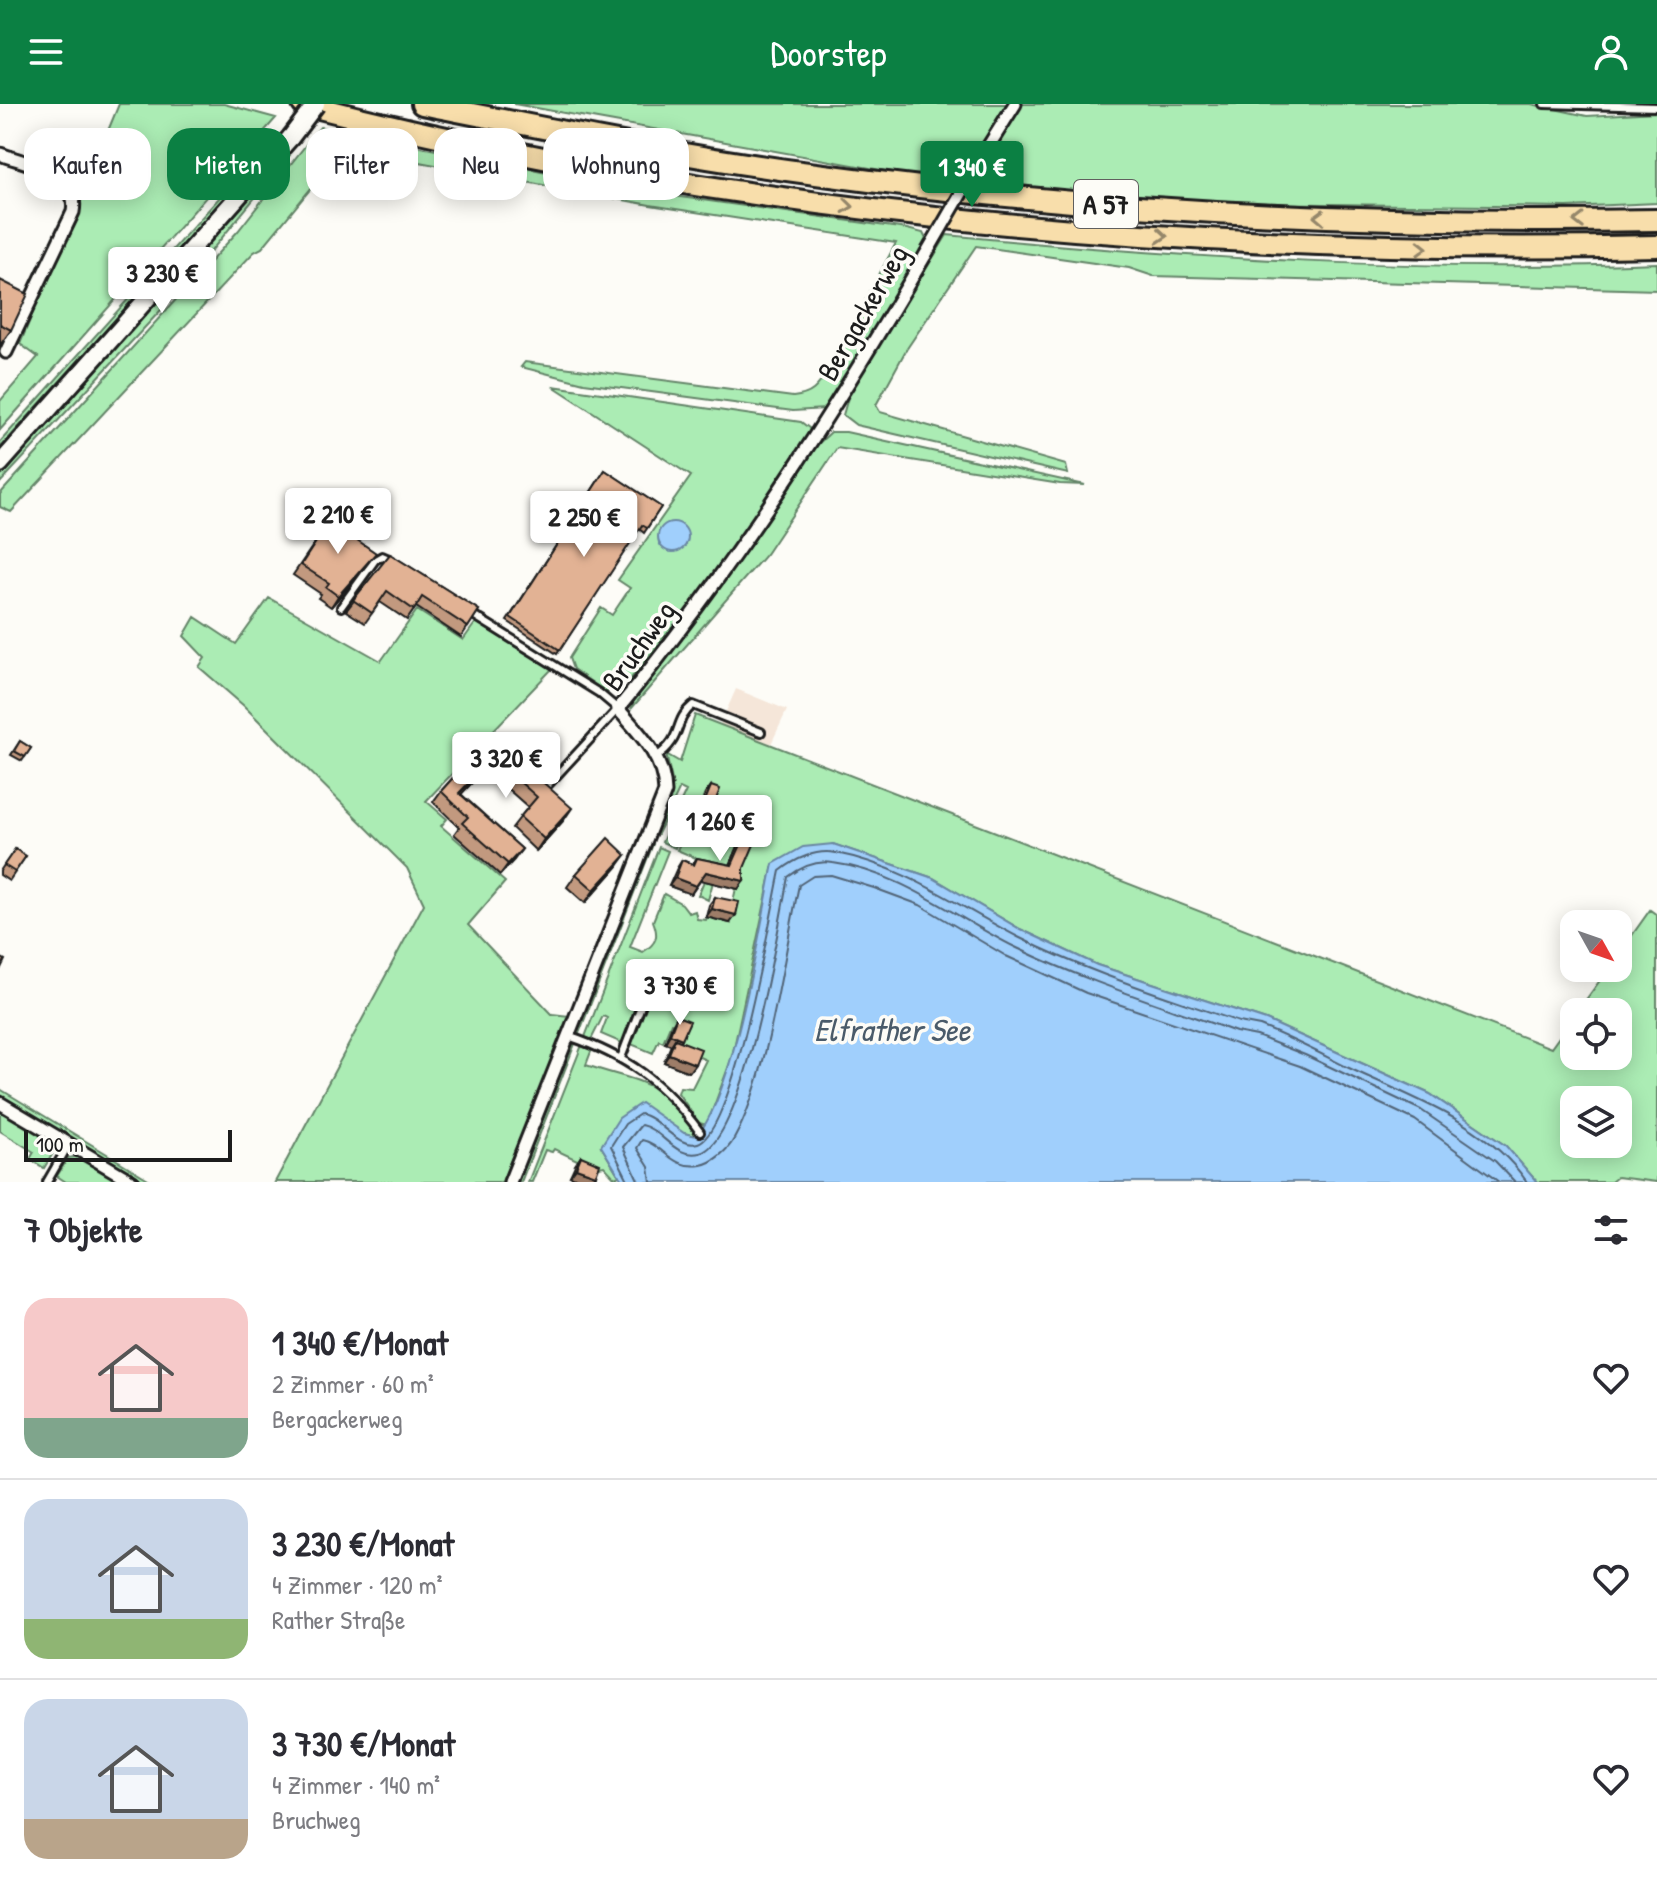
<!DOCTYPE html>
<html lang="de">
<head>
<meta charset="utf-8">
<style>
  :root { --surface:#fff; --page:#f2f2f3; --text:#2b2b33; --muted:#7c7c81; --line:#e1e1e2; --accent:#0b8043 }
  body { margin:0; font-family:"Patrick Hand",sans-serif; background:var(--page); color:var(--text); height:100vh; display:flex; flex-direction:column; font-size:30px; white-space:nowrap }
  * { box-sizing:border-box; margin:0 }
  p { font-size:26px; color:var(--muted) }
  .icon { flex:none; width:44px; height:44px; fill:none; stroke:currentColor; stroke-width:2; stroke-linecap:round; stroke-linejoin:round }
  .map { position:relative; height:1078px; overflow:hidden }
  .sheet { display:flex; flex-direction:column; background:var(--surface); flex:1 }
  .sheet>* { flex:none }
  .guide { position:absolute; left:24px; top:24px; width:800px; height:72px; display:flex; gap:16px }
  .needle { width:52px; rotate:130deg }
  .buttons { position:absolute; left:1560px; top:806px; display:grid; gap:16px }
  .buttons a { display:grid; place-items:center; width:72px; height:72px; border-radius:16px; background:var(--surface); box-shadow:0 4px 20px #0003; font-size:40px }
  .scale { position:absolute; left:24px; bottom:20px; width:208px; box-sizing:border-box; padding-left:8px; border:4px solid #1c1c1c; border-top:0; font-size:22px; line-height:28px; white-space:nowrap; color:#1c1c1c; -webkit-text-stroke:6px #fdfcf7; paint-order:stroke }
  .price { position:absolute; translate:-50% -68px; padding:0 18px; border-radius:8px; background:#fff; color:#222; font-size:26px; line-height:52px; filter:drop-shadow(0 2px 4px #0008) }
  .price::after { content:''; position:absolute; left:50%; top:48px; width:24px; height:18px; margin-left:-12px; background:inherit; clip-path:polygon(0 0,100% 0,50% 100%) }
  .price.active { background:var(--accent); color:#fff }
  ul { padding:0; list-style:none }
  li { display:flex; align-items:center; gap:24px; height:200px; padding:0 24px }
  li+li { border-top:2px solid var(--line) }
  li span { display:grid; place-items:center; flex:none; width:224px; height:160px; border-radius:24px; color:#555 }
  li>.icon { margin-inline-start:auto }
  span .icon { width:96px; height:96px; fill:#fffc; stroke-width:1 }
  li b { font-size:34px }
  h2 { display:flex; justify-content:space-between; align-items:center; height:96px; padding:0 24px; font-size:34px }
  .chip { padding:0 28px; border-radius:24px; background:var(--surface); box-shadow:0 4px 20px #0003; font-size:28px; line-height:72px }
  .chip.active { background:var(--accent); color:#fff }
  header { display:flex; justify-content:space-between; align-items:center; height:104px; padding:0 24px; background:var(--accent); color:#fff; font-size:36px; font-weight:600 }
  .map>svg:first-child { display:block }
  .built { fill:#f5e6d9 }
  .green { fill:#abecb4; stroke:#648468; stroke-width:2; fill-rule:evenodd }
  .water { fill:#a0cffc; stroke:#6b87a2; stroke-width:2 }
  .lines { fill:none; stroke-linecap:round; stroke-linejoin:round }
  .shore { stroke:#516476; stroke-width:2 }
  .service-casing { stroke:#1c1c1c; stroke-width:12 }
  .minor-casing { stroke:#1c1c1c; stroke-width:17 }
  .secondary-casing { stroke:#1c1c1c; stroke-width:22 }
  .motorway-casing { stroke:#1c1c1c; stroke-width:26 }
  .service { stroke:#fdfcf7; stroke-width:6 }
  .minor { stroke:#fdfcf7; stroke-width:11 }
  .secondary { stroke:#fdfcf7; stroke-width:16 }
  .motorway { stroke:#f8deab; stroke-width:20 }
  .minor-bridge-casing { stroke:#1c1c1c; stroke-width:17; stroke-linecap:butt }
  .secondary-bridge-casing { stroke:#1c1c1c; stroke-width:22; stroke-linecap:butt }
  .minor-bridge { stroke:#fdfcf7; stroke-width:11 }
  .secondary-bridge { stroke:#fdfcf7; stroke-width:16 }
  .wall { fill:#c2997f; stroke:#1c1c1c; stroke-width:2 }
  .shaded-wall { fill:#9e7d68; stroke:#1c1c1c; stroke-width:2 }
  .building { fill:#e2b294; stroke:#1c1c1c; stroke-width:2 }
  .oneway { stroke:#95876b }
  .labels { text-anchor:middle; stroke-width:7; stroke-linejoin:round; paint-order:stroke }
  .shield { fill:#fdfcf7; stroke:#605f5e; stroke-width:2 }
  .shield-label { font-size:28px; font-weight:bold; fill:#1c1c1c }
  .street-label { font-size:30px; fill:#1c1c1c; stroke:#fdfcf7 }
  .water-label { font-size:32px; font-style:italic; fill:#4a5b6a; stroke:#fdfcf7 }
</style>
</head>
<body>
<header><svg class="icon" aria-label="menu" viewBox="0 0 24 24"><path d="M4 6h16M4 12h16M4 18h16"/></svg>Doorstep<svg class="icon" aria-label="person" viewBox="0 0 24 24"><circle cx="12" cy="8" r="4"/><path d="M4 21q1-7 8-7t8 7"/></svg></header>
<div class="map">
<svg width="1657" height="1078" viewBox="0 0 1657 1078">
  <rect width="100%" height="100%" fill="#fdfcf7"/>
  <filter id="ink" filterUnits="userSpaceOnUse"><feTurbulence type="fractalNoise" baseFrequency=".0125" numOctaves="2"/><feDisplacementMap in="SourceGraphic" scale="16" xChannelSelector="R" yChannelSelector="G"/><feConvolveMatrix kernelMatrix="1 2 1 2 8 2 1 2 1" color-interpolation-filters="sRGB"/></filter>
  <g filter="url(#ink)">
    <path class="built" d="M736,585L787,606L771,640L720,621Z"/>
    <path class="green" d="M119,0H224L276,14L0,326V297L38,253L20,240Z
      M514,0H1531L1587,12L1657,8V99L1567,103L1238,99L942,77Z
      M320,23L652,89L907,125L923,129L927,137L833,299L825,305L793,307L584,279L521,263L525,258L793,293C812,291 817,284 827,268L896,139L650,101L344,44L262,144L254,148L11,408L0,403V390L238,127Z
      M271,36L273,39L0,344V338Z
      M288,49L290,51L174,192L0,379V372Z
      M947,131C1182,154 1421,169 1657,159V186L1153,172L1129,164L976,142L906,246L876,301L880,308L1066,361L1068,370L856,321L843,311L849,290Z
      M553,282L801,318L809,324L811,331L738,443L629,577L619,572L607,589L573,565L569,554L601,504L612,511L630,484L618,476L691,372Z
      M831,328H846L1085,381L1060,380L837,344L766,450L631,605L637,587L749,443L816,342Z
      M269,494L381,557L417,506L463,536L476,518L552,565L426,697L447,715L441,722L505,778L468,821L552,910L570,912L502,1078H275L424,800L407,764L244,602L199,563L205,554L184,532L195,513L236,540Z
      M695,611L1551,944L1574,912V952H1618V908H1577L1609,864H1618V851L1650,806L1657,811V1078L1617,1073L1611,1078H1537L1506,1042L1430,990L1266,916L1097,861L1020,825L933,774L833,740L773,761L732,953L707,1021L699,1019L678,989L680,983L692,984L706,956L675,942L682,923L671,919L663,938L659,936L653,949L631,940L657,875L649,872L622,939L601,930L607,914L603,912L591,936L585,933L659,743L668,747L630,843L643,848C657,839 659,832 653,817L664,790L682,800L689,809L695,807L697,815L706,816L710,803L731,807L736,784L713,778L708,796L698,791L704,777L703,757L677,746L687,723L714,735L725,711L698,701L688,705L675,744L662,738L686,687L680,684L658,730L652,727L673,681L666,650L680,658ZM1574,996H1618V1040H1574Z
      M648,738L653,740L521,1078H514Z
      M582,941L592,945L586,961C645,981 661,973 696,1032L684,1029L601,1042L619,1072L615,1074L604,1062L594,1064L554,1045L552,1048L545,1046L532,1078H528Z
      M0,985L153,1078H146L0,991Z
      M0,1007L50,1036L55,1046L44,1064L30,1055L34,1048L0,1027Z
      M79,1053L119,1078H66L57,1072L68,1054Z"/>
    <path class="water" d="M658 433a15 15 0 1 1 30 0a15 15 0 1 1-30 0Z
      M833,740L933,774L1020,825L1097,861L1266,916L1430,990L1506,1042L1537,1078H623L601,1042L619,1014L641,999L684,1029L696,1032C733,997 761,818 773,760L803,743Z"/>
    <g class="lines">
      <path class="shore" d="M629,1078L611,1042L625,1020L640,1010C659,1013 677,1045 698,1039C734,1028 771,808 780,767C795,755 816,745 836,749C904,762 958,802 1018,833C1089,869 1165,892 1239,918L1260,922C1291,934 1319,949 1349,964C1410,993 1486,1018 1527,1078
        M639,1078L623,1043L641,1021C662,1025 674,1055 700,1049C744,1039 779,819 788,773C801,763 817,756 833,759C901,768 956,814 1015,843C1087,878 1162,901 1236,928L1257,932L1305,951L1421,1006L1495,1057L1515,1078
        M651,1078L649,1063L637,1044L642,1036C663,1040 671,1066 701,1061C713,1059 728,1046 734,1035C769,971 783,855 799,781L813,772L831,771L874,784L920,801L1006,852L1086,889L1300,962L1415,1016L1499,1078"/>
      <g class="service-casing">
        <path id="service" d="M1544,0L1657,3
          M341,503L375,456L382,452L391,456
          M470,509L599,589L618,605L545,684
          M656,653C685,633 672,618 693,601L761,628
          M568,932C627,952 663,978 700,1028
          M621,954L651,876
          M47,1078L69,1040"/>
      </g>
      <g class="minor-casing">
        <path id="minor" d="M988,43L1015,0
          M0,50C29,61 80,68 73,108L6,248
          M0,999L133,1078
          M510,1078L665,688C664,653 640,630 618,605C735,462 833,309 926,150"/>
      </g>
      <g class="secondary-casing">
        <path id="secondary" d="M0,360L291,33"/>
      </g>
      <g class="motorway-casing">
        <path id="motorway" d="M303,0C744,113 1203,152 1657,142
          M422,0C553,26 684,53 816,70C1095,108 1376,121 1657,116"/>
      </g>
      <use href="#service" class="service"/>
      <use href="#minor" class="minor"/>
      <use href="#secondary" class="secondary"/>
      <use href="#motorway" class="motorway"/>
      <g class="minor-bridge-casing">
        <path id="minor-bridge" d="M926,150L988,43"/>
      </g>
      <g class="secondary-bridge-casing">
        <path id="secondary-bridge" d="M291,33L316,0"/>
      </g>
      <use href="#minor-bridge" class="minor-bridge"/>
      <use href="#secondary-bridge" class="secondary-bridge"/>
    </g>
    <path class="wall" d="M0,176L11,226L0,241Z
      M605,366L661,403L644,429L639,425L557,550L507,517Z
      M335,409L347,429L368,459L331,503L318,494L321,490L293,471Z
      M390,450L479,506L461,533L416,503L407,516L380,498L365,519L346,507Z
      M491,632L564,716L536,747L512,724L528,703L485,665L461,690L522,745L500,771L454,730L459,723L433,698L441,687Z
      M20,637L31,644L22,657L11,651Z
      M711,682L719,722L708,717L702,726L692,722L705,690Z
      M750,720L744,764L738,785L701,776L691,790L669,782L677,764L682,756L692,760L697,754L730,761L744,728Z
      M15,745L26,752L9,777L0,771V767Z
      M617,763L585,799L567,783L576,770Z
      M715,793L730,819L706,813L709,801Z
      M677,912L681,937L695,960L689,968L664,958L671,941L665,939L672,921Z
      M1577,1040H1592L1583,1052L1574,1045Z
      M581,1052L596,1071L591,1078H585L570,1072L575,1061Z"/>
    <path class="shaded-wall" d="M376,449L368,459L331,503L338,492Z
      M493,654L485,665L452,700L459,689Z
      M572,704L564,716L536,747L544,735Z
      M712,708L725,713L719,722L706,716Z
      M698,714L708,718L702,726L692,722Z
      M522,745L514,756L500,771L508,760Z
      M626,751L617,763L585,799L594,786Z
      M706,768L744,777L738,785L700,776Z
      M675,774L696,782L691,790L669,782Z
      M712,805L736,811L730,819L706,813Z
      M670,930L682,935L677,943L675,935L671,941L665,939Z
      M669,950L695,960L689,968L664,958Z
      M576,1064L596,1071L591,1078H585L570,1072Z"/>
    <path class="building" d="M0,176L28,190L11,226L0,220Z
      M605,366L661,403L647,424L642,421L560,546L510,513Z
      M335,409L352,420L347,429L376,449L338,492L326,483L329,479L301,461Z
      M390,450L479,506L468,523L422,493L414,506L387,487L372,509L353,496Z
      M491,632L572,704L544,735L520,713L537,693L493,654L459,689L522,745L508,760L462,719L468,713L441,687Z
      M20,637L31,644L25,653L14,647Z
      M711,682L720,685L715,698L729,704L725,713L712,708L708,718L698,714Z
      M750,720L761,724L744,764V777L706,768L696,782L675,774L682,756L694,761L697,754L732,761Z
      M608,734L626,751L594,786L576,770Z
      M15,745L26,752L15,768L4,761Z
      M715,793L739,798L736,811L712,805Z
      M0,853L5,856L0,866Z
      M677,912L690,917L682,935L670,930Z
      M675,935L701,945L695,960L669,950Z
      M1577,1040H1592L1586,1048L1577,1041Z
      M581,1052L600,1060L596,1071L576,1064Z"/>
    <defs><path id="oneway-chevron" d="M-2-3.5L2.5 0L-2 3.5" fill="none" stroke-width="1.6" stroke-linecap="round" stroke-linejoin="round" transform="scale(2)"/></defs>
    <g class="oneway">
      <use href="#oneway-chevron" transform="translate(848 102) rotate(7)"/>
      <use href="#oneway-chevron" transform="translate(1319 113) rotate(-178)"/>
      <use href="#oneway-chevron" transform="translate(1579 117) rotate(179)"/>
      <use href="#oneway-chevron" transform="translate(1162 132) rotate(5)"/>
      <use href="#oneway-chevron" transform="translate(1422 144) rotate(1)"/>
    </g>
  </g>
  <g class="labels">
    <rect class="shield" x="1074" y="76" width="64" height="48" rx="6"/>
    <g class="shield-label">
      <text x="1106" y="110">A 57</text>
    </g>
    <g class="street-label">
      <text transform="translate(863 209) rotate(-60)" y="10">Bergackerweg</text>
      <text transform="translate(639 542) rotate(-54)" y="10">Bruchweg</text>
    </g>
    <g class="water-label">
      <text x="892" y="937">Elfrather See</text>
    </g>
  </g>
</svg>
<div class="buttons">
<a><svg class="needle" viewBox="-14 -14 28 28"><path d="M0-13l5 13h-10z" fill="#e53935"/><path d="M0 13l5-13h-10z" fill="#7c7c81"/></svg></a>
<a><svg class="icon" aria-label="locate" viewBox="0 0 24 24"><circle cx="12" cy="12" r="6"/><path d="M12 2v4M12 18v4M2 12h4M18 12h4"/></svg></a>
<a><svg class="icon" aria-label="layers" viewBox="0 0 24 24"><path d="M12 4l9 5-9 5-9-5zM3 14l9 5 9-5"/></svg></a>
</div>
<div class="scale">100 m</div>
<b class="price active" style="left:972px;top:105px">1 340 €</b>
<b class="price" style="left:162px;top:211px">3 230 €</b>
<b class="price" style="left:338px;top:452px">2 210 €</b>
<b class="price" style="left:584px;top:455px">2 250 €</b>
<b class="price" style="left:506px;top:696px">3 320 €</b>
<b class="price" style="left:720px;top:759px">1 260 €</b>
<b class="price" style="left:680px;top:923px">3 730 €</b>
<div class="guide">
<a class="chip">Kaufen</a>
<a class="chip active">Mieten</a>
<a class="chip">Filter</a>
<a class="chip">Neu</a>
<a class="chip">Wohnung</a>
</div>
</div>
<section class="sheet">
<h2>7 Objekte<svg class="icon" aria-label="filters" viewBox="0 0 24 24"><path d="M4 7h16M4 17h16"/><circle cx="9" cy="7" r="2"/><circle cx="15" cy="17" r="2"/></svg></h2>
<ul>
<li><span style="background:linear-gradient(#f6c9c9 75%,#7fa58c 0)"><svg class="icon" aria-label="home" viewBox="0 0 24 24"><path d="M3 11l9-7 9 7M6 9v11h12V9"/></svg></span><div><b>1 340 €/Monat</b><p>2 Zimmer · 60 m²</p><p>Bergackerweg</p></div><svg class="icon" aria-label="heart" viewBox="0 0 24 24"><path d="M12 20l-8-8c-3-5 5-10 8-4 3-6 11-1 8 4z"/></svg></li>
<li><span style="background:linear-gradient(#c9d6e8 75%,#8fb573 0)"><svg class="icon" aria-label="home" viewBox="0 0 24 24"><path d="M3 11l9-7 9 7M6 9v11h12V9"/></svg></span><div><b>3 230 €/Monat</b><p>4 Zimmer · 120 m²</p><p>Rather Straße</p></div><svg class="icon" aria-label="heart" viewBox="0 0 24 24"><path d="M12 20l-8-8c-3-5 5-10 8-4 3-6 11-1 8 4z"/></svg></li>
<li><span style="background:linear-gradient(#c9d6e8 75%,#b9a48a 0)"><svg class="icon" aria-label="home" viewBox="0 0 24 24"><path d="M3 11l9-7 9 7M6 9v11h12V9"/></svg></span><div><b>3 730 €/Monat</b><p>4 Zimmer · 140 m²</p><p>Bruchweg</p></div><svg class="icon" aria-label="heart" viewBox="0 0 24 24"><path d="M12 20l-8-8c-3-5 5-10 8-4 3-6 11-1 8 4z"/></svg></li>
</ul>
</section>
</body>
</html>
